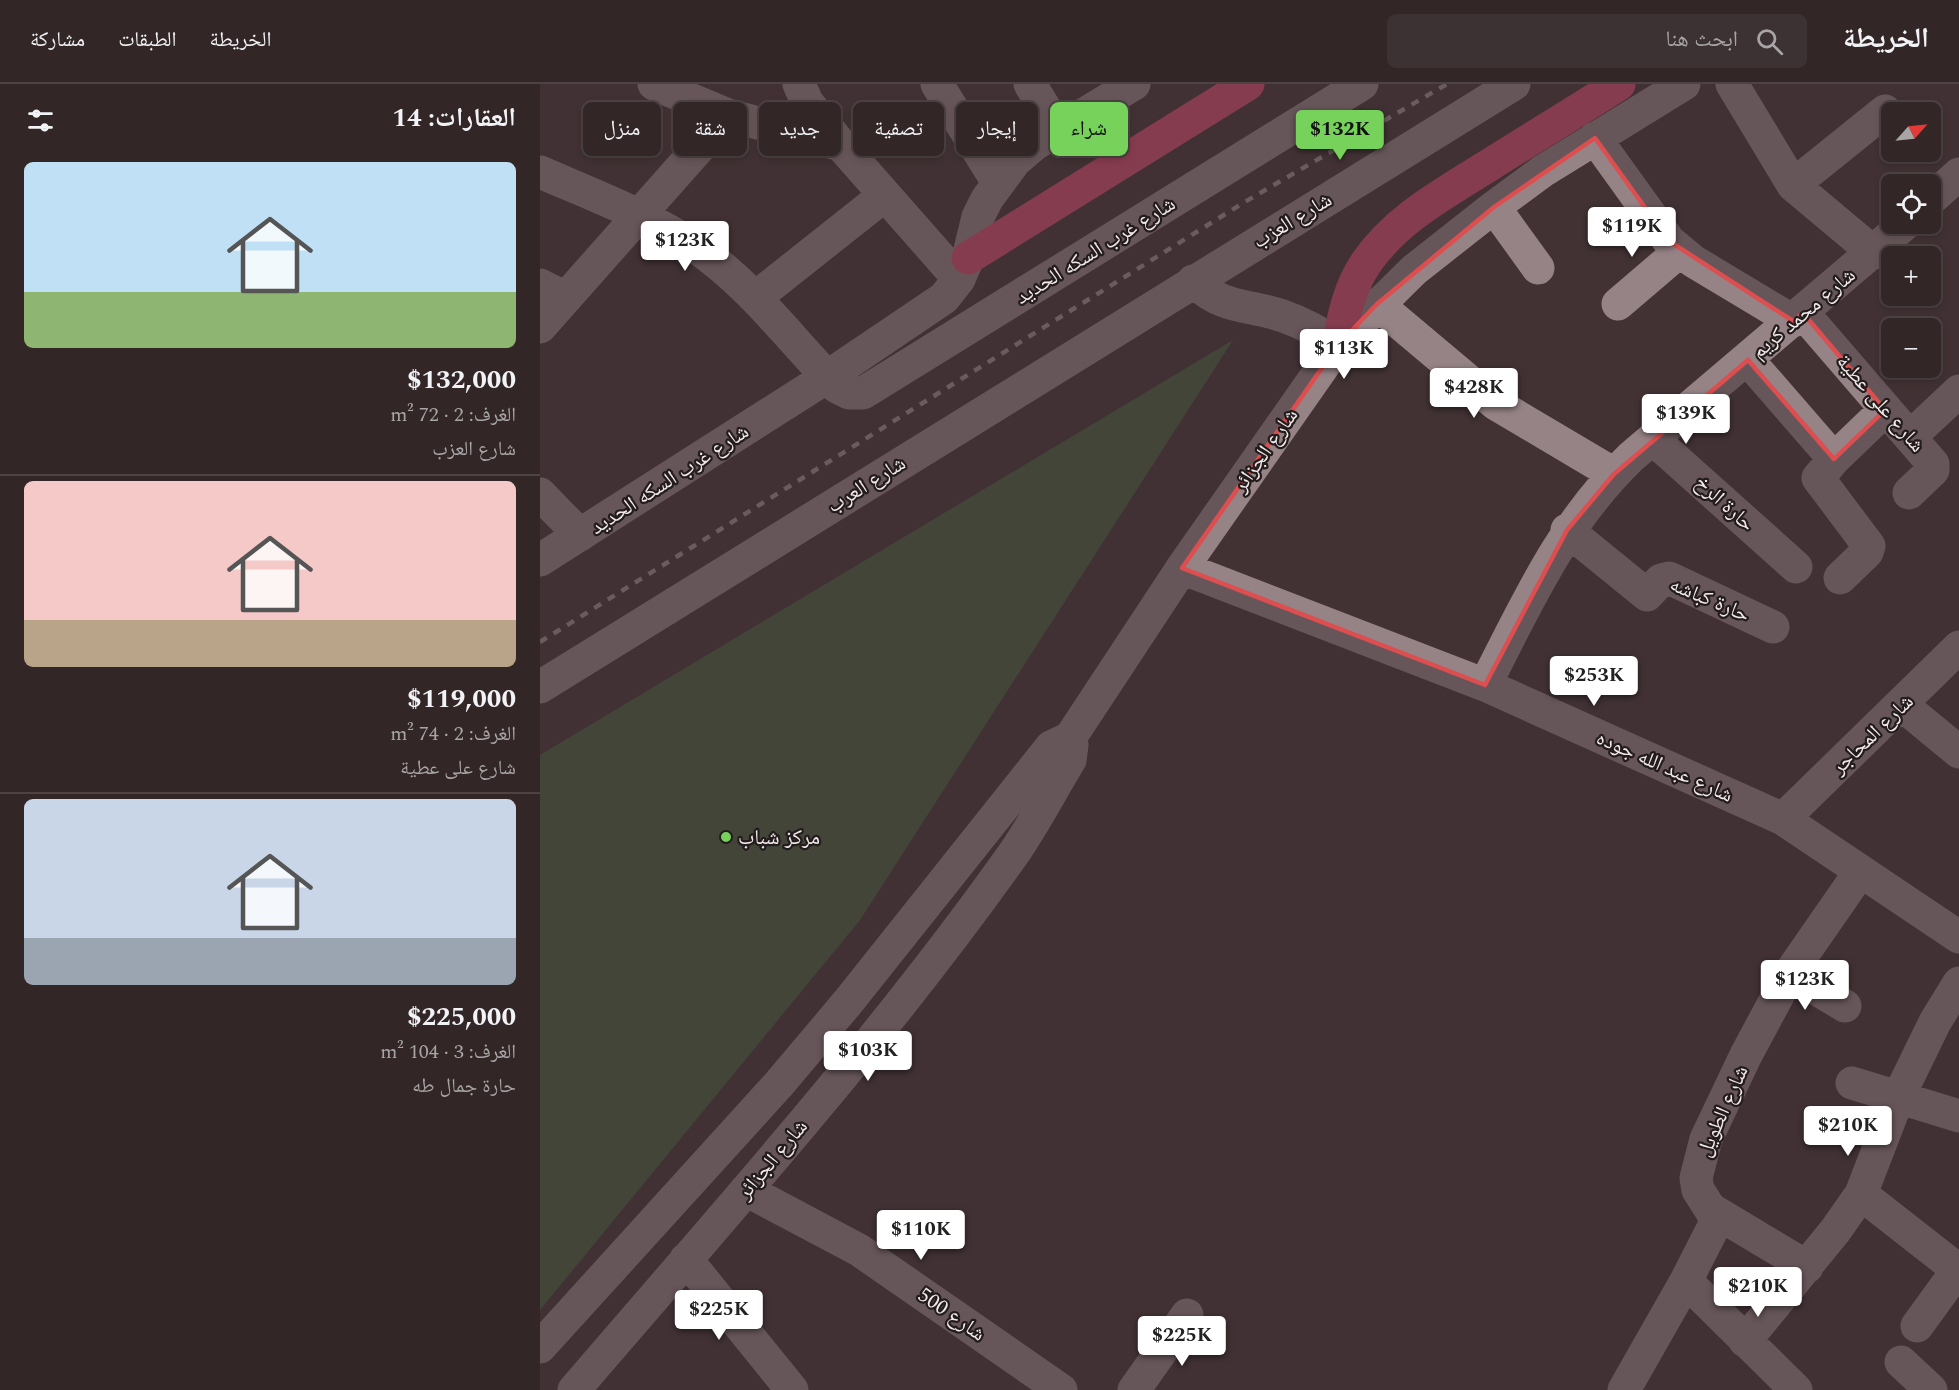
<!DOCTYPE html>
<html lang="ar">
<head>
<meta charset="utf-8">
<style>
  :root { --surface:#322627; --page:#3d3233; --text:#f1f3f6; --muted:#a8a5a7; --line:#4d4344; --accent:#76d25a }
  body { margin:0; font-family:Spectral,"Noto Naskh Arabic",serif; background:var(--page); color:var(--text); direction:rtl; height:100vh; display:flex; flex-direction:column; font-size:22px; white-space:nowrap }
  * { box-sizing:border-box; margin:0 }
  p { font-size:20px; color:var(--muted) }
  .icon { flex:none; width:33px; height:33px; fill:none; stroke:currentColor; stroke-width:2; stroke-linecap:round; stroke-linejoin:round }
  .map { position:relative; flex:1; overflow:hidden; direction:ltr }
  .drawer { display:flex; flex-direction:column; background:var(--surface); width:540px }
  .drawer>* { flex:none }
  .top-card { position:absolute; left:18px; top:18px; width:570px; height:54px; direction:rtl; display:flex; gap:12px }
  .needle { width:39px; rotate:63deg }
  .controls { position:absolute; left:1341px; top:18px; display:grid; gap:12px }
  .controls a { display:grid; place-items:center; width:60px; height:60px; border-radius:9px; background:var(--surface); box-shadow:0 3px 9px #0003,0 0 0 2px var(--line); font-size:30px }
  .price { position:absolute; translate:-50% -51px; padding:0 14px; border-radius:6px; background:#fff; color:#222; font-size:20px; line-height:39px; filter:drop-shadow(0 2px 3px #0008) }
  .price::after { content:''; position:absolute; left:50%; top:36px; width:18px; height:14px; margin-left:-9px; background:inherit; clip-path:polygon(0 0,100% 0,50% 100%) }
  .price.current { background:var(--accent); color:#111 }
  ul { padding:0; list-style:none }
  li { display:grid; align-content:center; gap:12px; height:318px; padding:0 24px }
  li+li { border-top:2px solid var(--line) }
  li span { display:grid; place-items:center; height:186px; border-radius:9px; color:#555 }
  li>.icon { margin-inline-start:auto }
  span .icon { width:108px; height:108px; fill:#fffc; stroke-width:1 }
  li b { font-size:26px }
  h2 { display:flex; justify-content:space-between; align-items:center; height:72px; padding:0 24px; font-size:26px }
  .chip { padding:0 21px; border-radius:9px; background:var(--surface); box-shadow:0 3px 9px #0003,0 0 0 2px var(--line); font-size:21px; line-height:54px }
  .chip.current { background:var(--accent); color:#111 }
  header { display:flex; align-items:center; gap:36px; box-sizing:border-box; height:84px; padding:0 30px; background:var(--surface); border-bottom:2px solid var(--line) }
  header strong { font-size:28px }
  nav { display:flex; gap:33px; margin-inline-start:auto; font-size:21px }
  .search { width:420px; height:54px; background:var(--page); display:flex; align-items:center; gap:15px; box-sizing:border-box; padding:0 21px; border-radius:9px; color:var(--muted); font-size:22px }
  main { display:flex; flex:1; min-height:0 }
  .map>svg:first-child { display:block }
  .green { fill:#435d3c }
  .lines { fill:none; stroke-linecap:round; stroke-linejoin:round }
  .minor { stroke:#968386; stroke-width:33 }
  .highway { stroke:#d74b6e; stroke-width:33 }
  .rail { stroke:#9b8e90; stroke-width:4.5; stroke-dasharray:8 8; stroke-linecap:butt }
  .marked { fill:none; stroke:#dc4e4f; stroke-width:4.5; stroke-linejoin:round }
  .poi-dot { fill:#76d25a; stroke:#231c1d; stroke-width:2 }
  .labels { text-anchor:middle; stroke-width:4.5; stroke-linejoin:round; paint-order:stroke }
  .street-label { font-size:21px; fill:#f2e8e9; stroke:#231c1d }
  .poi-label { font-size:21px; fill:#f2e8e9; stroke:#231c1d; text-anchor:start }
</style>
</head>
<body>
<header>
<strong>الخريطة</strong>
<div class="search"><svg class="icon" aria-label="search" viewBox="0 0 24 24"><circle cx="10" cy="10" r="6"/><path d="M15 15l6 6"/></svg>ابحث هنا</div>
<nav><a>الخريطة</a><a>الطبقات</a><a>مشاركة</a></nav>
</header>
<main>
<div class="map">
<svg width="1419" height="1306" viewBox="0 0 1419 1306">
  <rect width="100%" height="100%" fill="#423234"/>
  <path class="green" d="M693,256L320,836L0,1226V671Z"/>
  <g class="lines">
    <path class="minor" d="M114,0L188,31L301,61
      M259,0L267,18L301,61L419,195
      M397,0L457,97
      M490,0L518,46
      M1192,0L1253,101L1334,169
      M1055,54L1129,157L1153,177L1253,237
      M0,88C53,111 109,132 157,164C211,201 251,256 297,303L309,309H323L822,0
      M1253,101L1345,27
      M1390,116L1419,90
      M954,123L998,184
      M653,197C686,227 705,219 743,232C763,239 781,249 798,261
      M0,201L26,214
      M215,214L345,111
      M837,220L956,320L1074,390
      M1078,220L1140,167
      M1263,229L1393,380V386L1369,409
      M0,243L188,31
      M1208,276L1294,375L1278,394L1329,462L1327,468L1300,494
      M1370,353L1419,307
      M1113,355L1256,483
      M1294,375L1345,326
      M0,410L40,451
      M1027,446L1107,511L1121,496L1129,494L1233,543
      M0,476L287,293L404,214L419,195L428,174L438,133L447,115L475,77L495,60L594,0
      M642,484L945,601L1243,735L1419,853
      M945,601C988,517 1022,440 1091,373L1365,140
      M0,603L974,0
      M1362,621L1419,668
      M1243,735L1419,563
      M1250,889L1305,922
      M1312,999L1419,1032
      M206,1106L319,1166L521,1306
      M1321,1110L1418,1186
      M1172,1126L1267,1183
      M146,1175L252,1306
      M1146,1197L1256,1306
      M1377,1242L1419,1184
      M1205,1257L1295,1147L1321,1110L1358,1014L1395,938L1419,899
      M0,1263L238,1001L308,918L511,663L530,654L642,484L798,261L874,186L954,123L1003,87L1144,0
      M1361,1278L1391,1306
      M34,1306C184,1131 340,958 474,769C494,740 511,707 530,676L532,661L530,654
      M594,1306L647,1231
      M1084,1306L1146,1197L1174,1142V1131L1158,1106L1156,1094L1166,1055L1206,971L1250,889L1320,788"/>
    <path class="highway" d="M428,174L708,0
      M798,261C804,231 809,204 826,179C857,134 905,109 951,80C994,53 1037,27 1079,0"/>
    <path class="rail" d="M0,558L703,119L907,0"/>
  </g>
  <path d="M0 0H1419V1306H0ZM1055,54L1129,157L1253,237L1263,229L1345,326L1294,375L1208,276L1074,390L1027,446L945,601L642,484L798,261L837,220L954,123Z" fill="#423234" fill-opacity=".55" fill-rule="evenodd"/>
  <path class="marked" d="M1055,54L1129,157L1253,237L1263,229L1345,326L1294,375L1208,276L1074,390L1027,446L945,601L642,484L798,261L837,220L954,123Z"/>
  <circle class="poi-dot" cx="186" cy="753" r="6"/>
  <g class="labels">
    <g class="street-label">
      <text transform="translate(752 136) rotate(-31)" y="7">شارع العزب</text>
      <text transform="translate(555 166) rotate(-32)" y="7">شارع غرب السكه الحديد</text>
      <text transform="translate(1263 229) rotate(-40)" y="7">شارع محمد كريم</text>
      <text transform="translate(1341 319) rotate(49)" y="7">شارع على عطية</text>
      <text transform="translate(725 366) rotate(-55)" y="7">شارع الجزائر</text>
      <text transform="translate(129 395) rotate(-33)" y="7">شارع غرب السكه الحديد</text>
      <text transform="translate(326 400) rotate(-32)" y="7">شارع العرب</text>
      <text transform="translate(1185 419) rotate(42)" y="7">حارة الرخ</text>
      <text transform="translate(1170 515) rotate(23)" y="7">حارة كباشه</text>
      <text transform="translate(1332 650) rotate(-44)" y="7">شارع المحاجر</text>
      <text transform="translate(1125 682) rotate(24)" y="7">شارع عبد الله جوده</text>
      <text transform="translate(1182 1027) rotate(-66)" y="7">شارع الطويل</text>
      <text transform="translate(232 1075) rotate(-50)" y="7">شارع الجزائر</text>
      <text transform="translate(412 1230) rotate(35)" y="7">شارع 500</text>
    </g>
    <g class="poi-label">
      <text x="198" y="760">مركز شباب</text>
    </g>
  </g>
</svg>
<div class="controls">
<a><svg class="needle" viewBox="-14 -14 28 28"><path d="M0-13l5 13h-10z" fill="#e53935"/><path d="M0 13l5-13h-10z" fill="#a8a5a7"/></svg></a>
<a><svg class="icon" aria-label="locate" viewBox="0 0 24 24"><circle cx="12" cy="12" r="6"/><path d="M12 2v4M12 18v4M2 12h4M18 12h4"/></svg></a>
<a>+</a>
<a>−</a>
</div>
<b class="price current" style="left:800px;top:77px">$132K</b>
<b class="price" style="left:1092px;top:174px">$119K</b>
<b class="price" style="left:145px;top:188px">$123K</b>
<b class="price" style="left:804px;top:296px">$113K</b>
<b class="price" style="left:934px;top:335px">$428K</b>
<b class="price" style="left:1146px;top:361px">$139K</b>
<b class="price" style="left:1054px;top:623px">$253K</b>
<b class="price" style="left:1265px;top:927px">$123K</b>
<b class="price" style="left:328px;top:998px">$103K</b>
<b class="price" style="left:1308px;top:1073px">$210K</b>
<b class="price" style="left:381px;top:1177px">$110K</b>
<b class="price" style="left:1218px;top:1234px">$210K</b>
<b class="price" style="left:179px;top:1257px">$225K</b>
<b class="price" style="left:642px;top:1283px">$225K</b>
<div class="top-card">
<a class="chip current">شراء</a>
<a class="chip">إيجار</a>
<a class="chip">تصفية</a>
<a class="chip">جديد</a>
<a class="chip">شقة</a>
<a class="chip">منزل</a>
</div>
</div>
<section class="drawer">
<h2>العقارات: 14<svg class="icon" aria-label="filters" viewBox="0 0 24 24"><path d="M4 7h16M4 17h16"/><circle cx="9" cy="7" r="2"/><circle cx="15" cy="17" r="2"/></svg></h2>
<ul>
<li><span style="background:linear-gradient(#bfe0f5 70%,#8fb573 0)"><svg class="icon" aria-label="home" viewBox="0 0 24 24"><path d="M3 11l9-7 9 7M6 9v11h12V9"/></svg></span><div><b>$132,000</b><p>الغرف: 2 · 72 m²</p><p>شارع العزب</p></div></li>
<li><span style="background:linear-gradient(#f6c9c9 75%,#b9a48a 0)"><svg class="icon" aria-label="home" viewBox="0 0 24 24"><path d="M3 11l9-7 9 7M6 9v11h12V9"/></svg></span><div><b>$119,000</b><p>الغرف: 2 · 74 m²</p><p>شارع على عطية</p></div></li>
<li><span style="background:linear-gradient(#c9d6e8 75%,#9aa5b1 0)"><svg class="icon" aria-label="home" viewBox="0 0 24 24"><path d="M3 11l9-7 9 7M6 9v11h12V9"/></svg></span><div><b>$225,000</b><p>الغرف: 3 · 104 m²</p><p>حارة جمال طه</p></div></li>
</ul>
</section>
</main>
</body>
</html>
